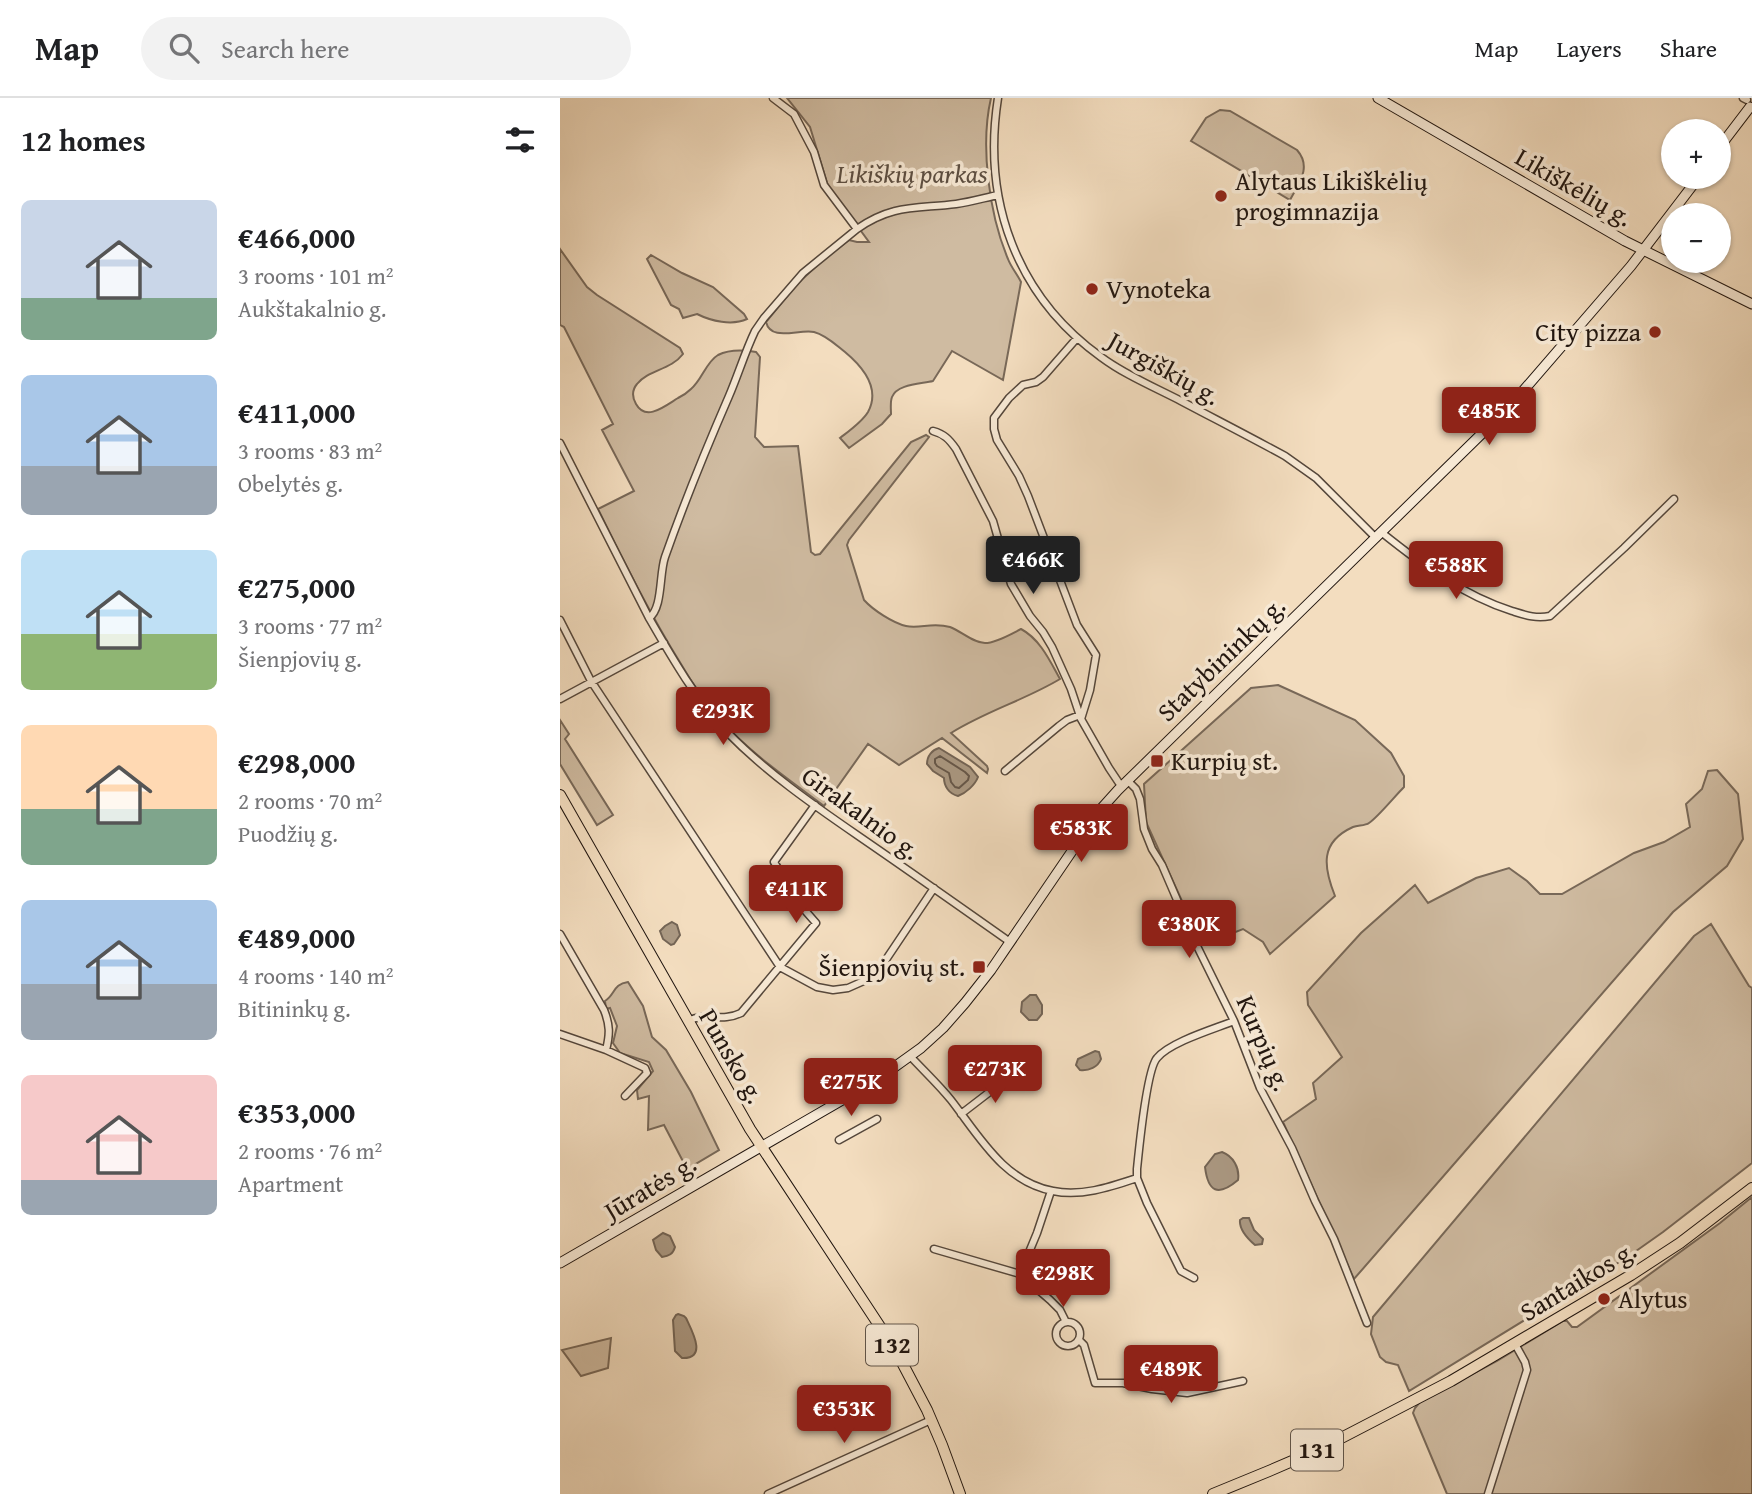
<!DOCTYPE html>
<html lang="en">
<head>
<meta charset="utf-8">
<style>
  :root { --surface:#fff; --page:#f2f2f2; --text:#202124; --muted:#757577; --line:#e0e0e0; --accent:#8f2418 }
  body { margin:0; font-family:"Gentium Book Plus",serif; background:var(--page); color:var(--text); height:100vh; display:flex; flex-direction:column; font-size:26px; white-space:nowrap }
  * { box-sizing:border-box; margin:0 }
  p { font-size:23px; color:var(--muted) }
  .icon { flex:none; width:38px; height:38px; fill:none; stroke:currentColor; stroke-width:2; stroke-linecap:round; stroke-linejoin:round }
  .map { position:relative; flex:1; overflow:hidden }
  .panel { display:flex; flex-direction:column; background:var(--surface); width:560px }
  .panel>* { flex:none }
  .buttons { position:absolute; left:1101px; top:21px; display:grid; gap:14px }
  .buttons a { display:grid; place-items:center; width:70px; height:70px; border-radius:50%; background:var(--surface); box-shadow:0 2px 5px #0004; font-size:35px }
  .price { position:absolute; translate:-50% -60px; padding:0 16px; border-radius:7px; background:var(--accent); color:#fff; font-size:23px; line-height:46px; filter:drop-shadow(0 2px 4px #0008) }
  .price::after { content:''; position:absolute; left:50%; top:42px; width:21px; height:16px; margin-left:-10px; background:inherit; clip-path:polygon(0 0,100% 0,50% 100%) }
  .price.active { background:#222; color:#fff }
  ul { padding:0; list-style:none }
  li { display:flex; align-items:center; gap:21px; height:175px; padding:0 21px }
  li span { display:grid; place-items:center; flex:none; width:196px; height:140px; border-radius:10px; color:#555 }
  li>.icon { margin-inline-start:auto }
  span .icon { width:84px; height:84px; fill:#fffc; stroke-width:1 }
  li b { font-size:30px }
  h2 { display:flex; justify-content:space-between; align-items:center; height:84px; padding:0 21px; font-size:30px }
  header { display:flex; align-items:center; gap:42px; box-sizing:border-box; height:98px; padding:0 35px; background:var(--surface); border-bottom:2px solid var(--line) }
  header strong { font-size:33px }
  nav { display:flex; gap:38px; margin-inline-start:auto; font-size:24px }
  .search { width:490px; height:63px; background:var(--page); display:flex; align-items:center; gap:18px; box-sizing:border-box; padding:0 24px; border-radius:38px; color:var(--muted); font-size:26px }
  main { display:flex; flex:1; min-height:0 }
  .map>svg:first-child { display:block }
  .green { fill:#cfbba1; stroke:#786858; stroke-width:2 }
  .water { fill:#ab9983; stroke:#736455; stroke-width:2 }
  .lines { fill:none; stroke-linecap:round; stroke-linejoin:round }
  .shore { stroke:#665749; stroke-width:2 }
  .street-casing { stroke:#55473b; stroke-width:9 }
  .secondary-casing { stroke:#20150f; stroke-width:11 }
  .primary-casing { stroke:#20150f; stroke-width:12 }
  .street { stroke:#f7e9d5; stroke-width:6 }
  .secondary { stroke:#f7e9d5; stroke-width:9 }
  .primary { stroke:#f3ddbf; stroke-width:10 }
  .poi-dot { fill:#8f2418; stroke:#f7e9d5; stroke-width:2.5 }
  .labels { text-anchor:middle; stroke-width:7; stroke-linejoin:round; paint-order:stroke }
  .shield { fill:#f7e9d5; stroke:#60554a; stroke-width:2 }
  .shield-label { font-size:24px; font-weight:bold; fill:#20150f }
  .park-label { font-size:26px; font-style:italic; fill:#5d4f42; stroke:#f7e9d5 }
  .poi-label { font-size:26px; fill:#20150f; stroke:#f7e9d5; text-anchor:start }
  .street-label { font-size:26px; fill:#20150f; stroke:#f7e9d5 }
</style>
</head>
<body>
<header>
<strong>Map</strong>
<div class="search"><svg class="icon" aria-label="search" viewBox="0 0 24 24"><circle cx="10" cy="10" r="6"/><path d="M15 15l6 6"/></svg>Search here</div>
<nav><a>Map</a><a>Layers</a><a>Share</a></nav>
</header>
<main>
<section class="panel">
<h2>12 homes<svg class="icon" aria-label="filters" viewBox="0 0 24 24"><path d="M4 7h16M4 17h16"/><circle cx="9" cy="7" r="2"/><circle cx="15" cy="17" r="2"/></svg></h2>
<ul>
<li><span style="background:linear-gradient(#c9d6e8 70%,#7fa58c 0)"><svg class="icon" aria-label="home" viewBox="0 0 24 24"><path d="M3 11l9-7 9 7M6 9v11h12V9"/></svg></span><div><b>€466,000</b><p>3 rooms · 101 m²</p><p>Aukštakalnio g.</p></div></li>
<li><span style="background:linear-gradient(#a9c7e8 65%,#9aa5b1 0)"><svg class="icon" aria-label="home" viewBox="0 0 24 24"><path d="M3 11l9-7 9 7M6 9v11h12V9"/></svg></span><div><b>€411,000</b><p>3 rooms · 83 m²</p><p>Obelytės g.</p></div></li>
<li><span style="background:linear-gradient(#bfe0f5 60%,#8fb573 0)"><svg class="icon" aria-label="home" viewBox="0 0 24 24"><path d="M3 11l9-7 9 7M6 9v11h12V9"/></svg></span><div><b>€275,000</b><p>3 rooms · 77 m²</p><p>Šienpjovių g.</p></div></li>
<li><span style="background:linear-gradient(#ffd9b3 60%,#7fa58c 0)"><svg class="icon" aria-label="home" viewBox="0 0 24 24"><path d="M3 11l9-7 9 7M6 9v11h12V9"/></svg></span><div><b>€298,000</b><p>2 rooms · 70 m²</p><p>Puodžių g.</p></div></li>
<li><span style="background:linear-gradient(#a9c7e8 60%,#9aa5b1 0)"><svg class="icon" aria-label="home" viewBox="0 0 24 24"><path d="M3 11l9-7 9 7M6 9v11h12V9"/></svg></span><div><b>€489,000</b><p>4 rooms · 140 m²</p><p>Bitininkų g.</p></div></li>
<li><span style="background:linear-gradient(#f6c9c9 75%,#9aa5b1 0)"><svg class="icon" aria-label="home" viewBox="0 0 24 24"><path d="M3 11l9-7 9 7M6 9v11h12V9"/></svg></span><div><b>€353,000</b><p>2 rooms · 76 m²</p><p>Apartment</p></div></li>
</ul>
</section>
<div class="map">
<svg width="1192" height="1396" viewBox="0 0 1192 1396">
  <rect width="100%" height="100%" fill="#f3ddbf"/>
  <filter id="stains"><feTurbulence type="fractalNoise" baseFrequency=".00286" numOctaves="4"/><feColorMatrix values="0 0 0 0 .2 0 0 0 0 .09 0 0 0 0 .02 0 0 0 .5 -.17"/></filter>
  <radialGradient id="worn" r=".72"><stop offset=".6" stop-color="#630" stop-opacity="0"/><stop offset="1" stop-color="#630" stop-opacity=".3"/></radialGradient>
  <path class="green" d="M227,0H431C420,47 429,116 448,161C451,169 457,176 461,184L443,282L392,253L373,283C361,286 337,286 332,299C330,304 331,311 331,316L322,326L289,350L280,340C289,333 302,324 308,314C321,290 303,269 285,254C276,247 266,237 254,234C238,231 211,244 206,224L236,187L264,161L289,142L297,144H309L268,88L250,29Z
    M660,12L670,13L737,52C752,69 739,85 730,102L631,43L646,20Z
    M0,151L27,189L37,197L120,250L123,256C111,272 88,272 77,286C72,292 72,299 76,306C86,324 105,308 118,300C122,298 127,295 131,291C142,282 146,264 158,257C170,251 184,252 196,254L200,259L195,339L204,349L238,348L251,454L255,457L260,456L351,344L366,337L369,339L289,442L287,447L304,502C313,512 333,525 346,528C360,531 372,524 390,529C401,533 413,545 425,545C436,545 451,536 461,531C480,541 490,563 500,581C465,602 426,613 391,635L427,668L428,671L427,675L382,640L339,667L308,646L264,708C228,681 192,656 161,623C145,606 133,586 121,566C90,516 64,464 38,411L74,393L42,332L53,326L4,229L0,227Z
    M91,157L122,175L153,189L184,216L187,221C172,228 151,223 137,216L123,220L119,211L111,207L87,161Z
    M718,587L795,622L831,655L844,678V689C835,698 818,719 809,725C805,728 798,727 793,729C760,744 763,768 775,798L710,856L703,844L683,831L642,847L586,724L584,686L691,590Z
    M0,622L9,636L5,641L53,717L37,727L0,666Z
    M1157,672L1178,696L1183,741L1167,768L1113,814L794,1181L723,1024L756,1001L753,985L782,959L748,907L747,894L801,835L855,787L868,805L916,780L949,770L967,783L980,796H1002L1074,755L1104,744L1130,729L1126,706L1142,691L1148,673Z
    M1151,826L1189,888L1192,890V1065L1103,1134L1069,1158L849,1293L838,1267L826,1264L820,1259L811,1236L813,1219L1134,838Z
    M68,884L83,908L92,939L106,952L131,994L159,1052L127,1071L104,1027L88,1032L89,998L78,1001L77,992L93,973L89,964L60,955L53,945L57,928L50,910L46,911L45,903C55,897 53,886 68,884Z
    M1192,1099V1396H887L853,1315L855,1310L860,1304L937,1263L1003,1223H1007L1012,1229H1017L1160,1125Z
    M51,1240L48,1270L21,1278L2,1252Z"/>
  <path class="water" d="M379,650L410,669L418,679C415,687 406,695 398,698C389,696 384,688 384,680L373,673L367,666C367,658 372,652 379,650Z
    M112,824L117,827L120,837L114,846L111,847L103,841L100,833L105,828Z
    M470,897H476L482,907V916L477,922H469L461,914L462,904Z
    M535,953L539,954L541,961C538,969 529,973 520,972L516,967L518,961Z
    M662,1054C673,1058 680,1070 678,1082C658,1099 648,1094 645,1069L655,1056Z
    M683,1120H689L694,1132L703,1141L702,1146L695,1147C688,1141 679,1132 680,1122Z
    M103,1135L110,1138L115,1149C113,1156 109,1158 102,1159L96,1152L93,1142Z
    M118,1216L124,1218L126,1220C132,1233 148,1261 122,1260L115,1253L113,1222L116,1217Z"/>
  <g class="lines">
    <path class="shore" d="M380,658L405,674L409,678L408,682L399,690L395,689L391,684L389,675L377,668L375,665V661Z"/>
    <g class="street-casing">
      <path id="street" d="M213,0L234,16L254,54L264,87L297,131C333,106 356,111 396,106C410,104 424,100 438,97
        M438,0C422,102 456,198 541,259C565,277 594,289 621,303C655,321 690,339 725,358L756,380L816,440
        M1183,0L1187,2
        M517,240L483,279L476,284L463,287L449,300L434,320V331L437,342L459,378L468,398L517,527L536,557L530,592L521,621
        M373,333C384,336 389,341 396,351L433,423L451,486L470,518L483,534L492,549L511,591L521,621L549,670L561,688
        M0,345L89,520C112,560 136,602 168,635C206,674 252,706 297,737C348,772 399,808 450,844
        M821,434C861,466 902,497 952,513C965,517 976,521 990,518L1064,450L1114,401
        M89,520C103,510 99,476 105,459C124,405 146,351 169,298C178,277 185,254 195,233L204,220L243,175L297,131
        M0,522L31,583L220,869L257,889L273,892L288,890L306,882L321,869L374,790
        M0,601L104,545
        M445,673L499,628L507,622L520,617
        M567,682L576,691L580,701L584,731L592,751L602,767L636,846L674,923L700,990L732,1050L755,1103L774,1141L807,1225
        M0,836L44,912C50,927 50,936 46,952
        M128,923C147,913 160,925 181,915L256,825L242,809L214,764L255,707
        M0,936L46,952L85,970L87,975L65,998
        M351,959C364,973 379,987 391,1002C419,1038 444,1084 493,1093C521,1099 550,1089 577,1080
        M401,1016L453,976
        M279,1042L317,1021
        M374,1151L460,1176L490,1202L500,1212L506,1224
        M460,1176L477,1135L491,1093
        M634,1180L621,1173L587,1105L577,1080V1071C579,1051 587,971 597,960C610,944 654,931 674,923
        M496 1236a12 12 0 1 1 24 0a12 12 0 1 1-24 0Z
        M519,1242L524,1247L535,1285H563L592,1291L627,1295L683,1283
        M208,1396L371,1322
        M928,1396L967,1272L965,1264L955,1246"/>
    </g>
    <g class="secondary-casing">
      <path id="secondary" d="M818,0L1065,143L1192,206
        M1158,51L1190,9
        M0,1165L315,983L361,950L383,930L405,905L431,872L540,712L558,692L950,308L1071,168L1139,79"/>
    </g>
    <g class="primary-casing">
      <path id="primary" d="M0,697L190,1031L336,1253L367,1312L382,1347L400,1396
        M653,1396L709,1373L760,1351L891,1283L1071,1177L1120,1145L1192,1090"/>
    </g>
    <use href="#street" class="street"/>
    <use href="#secondary" class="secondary"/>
    <use href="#primary" class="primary"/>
  </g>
  <g class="poi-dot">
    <circle cx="661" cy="98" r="7"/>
    <circle cx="532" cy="191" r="7"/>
    <circle cx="1095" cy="234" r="7"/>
    <rect x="590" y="656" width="14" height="14" rx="3.5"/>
    <rect x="412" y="862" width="14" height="14" rx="3.5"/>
    <circle cx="1044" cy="1201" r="7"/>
  </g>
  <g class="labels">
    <g class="shield">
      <rect x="306" y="1226.5" width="52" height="41" rx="5"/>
      <rect x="731" y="1331.5" width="52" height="41" rx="5"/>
    </g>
    <g class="shield-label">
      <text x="332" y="1255">132</text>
      <text x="757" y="1360">131</text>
    </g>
    <g class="park-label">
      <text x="352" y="85">Likiškių parkas</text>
    </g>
    <g class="poi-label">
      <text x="675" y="92">Alytaus Likiškėlių<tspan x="675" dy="30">progimnazija</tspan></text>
      <text x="546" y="200">Vynoteka</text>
      <text x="1081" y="243" text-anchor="end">City pizza</text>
      <text x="611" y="672">Kurpių st.</text>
      <text x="405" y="878" text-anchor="end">Šienpjovių st.</text>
      <text x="1058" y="1210">Alytus</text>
    </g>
    <g class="street-label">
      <text transform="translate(1014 89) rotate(30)" y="9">Likiškėlių g.</text>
      <text transform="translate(604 270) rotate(29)" y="9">Jurgiškių g.</text>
      <text transform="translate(661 561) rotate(-44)" y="9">Statybininkų g.</text>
      <text transform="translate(301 715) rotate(36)" y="9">Girakalnio g.</text>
      <text transform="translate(704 945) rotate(67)" y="9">Kurpių g.</text>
      <text transform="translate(172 958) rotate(60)" y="9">Punsko g.</text>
      <text transform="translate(90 1089) rotate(-31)" y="9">Jūratės g.</text>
      <text transform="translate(1018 1183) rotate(-31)" y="9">Santaikos g.</text>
    </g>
  </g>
  <rect width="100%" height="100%" filter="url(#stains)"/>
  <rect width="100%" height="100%" fill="url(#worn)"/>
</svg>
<div class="buttons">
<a>+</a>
<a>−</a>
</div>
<b class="price" style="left:929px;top:349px">€485K</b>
<b class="price active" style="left:473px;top:498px">€466K</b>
<b class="price" style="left:896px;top:503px">€588K</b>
<b class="price" style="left:163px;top:649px">€293K</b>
<b class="price" style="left:521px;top:766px">€583K</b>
<b class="price" style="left:236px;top:827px">€411K</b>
<b class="price" style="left:629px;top:862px">€380K</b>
<b class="price" style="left:435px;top:1007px">€273K</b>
<b class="price" style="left:291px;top:1020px">€275K</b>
<b class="price" style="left:503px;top:1211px">€298K</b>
<b class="price" style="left:611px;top:1307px">€489K</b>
<b class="price" style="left:284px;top:1347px">€353K</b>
</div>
</main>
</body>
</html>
